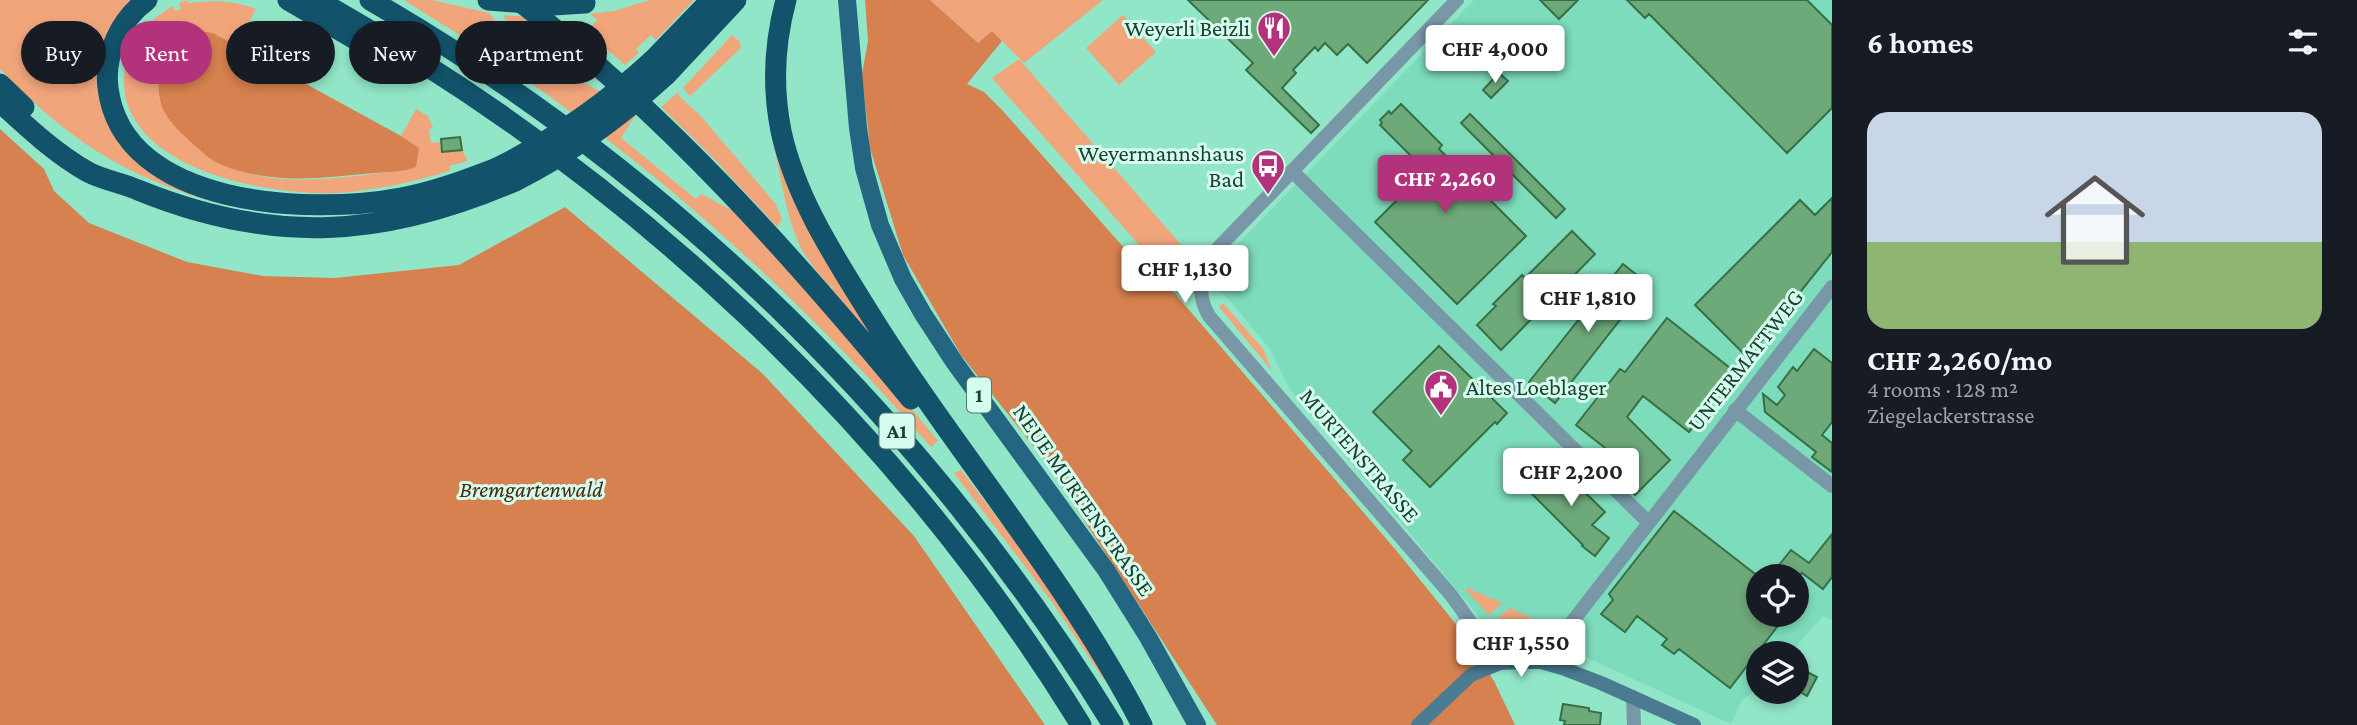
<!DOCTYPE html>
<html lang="en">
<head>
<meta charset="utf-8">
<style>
  :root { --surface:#171b24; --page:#242831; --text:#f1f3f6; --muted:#9ea1a6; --line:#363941; --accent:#b3327c }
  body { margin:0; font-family:"Crimson Pro",serif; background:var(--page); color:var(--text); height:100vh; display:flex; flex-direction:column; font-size:26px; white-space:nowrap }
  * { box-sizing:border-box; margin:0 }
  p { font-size:23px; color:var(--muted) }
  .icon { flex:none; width:38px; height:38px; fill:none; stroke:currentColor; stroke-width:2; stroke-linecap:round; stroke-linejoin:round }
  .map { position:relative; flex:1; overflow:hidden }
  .details { display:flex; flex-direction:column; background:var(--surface); width:525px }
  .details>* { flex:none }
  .hud { position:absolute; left:21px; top:21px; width:665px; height:63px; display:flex; gap:14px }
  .controls { position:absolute; left:1746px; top:564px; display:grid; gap:14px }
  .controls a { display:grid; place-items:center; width:63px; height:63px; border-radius:50%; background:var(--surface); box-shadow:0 4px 10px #0003; font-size:35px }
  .price { position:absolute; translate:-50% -60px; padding:0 16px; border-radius:7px; background:#fff; color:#222; font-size:23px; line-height:46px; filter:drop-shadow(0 2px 4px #0008) }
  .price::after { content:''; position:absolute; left:50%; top:42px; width:21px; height:16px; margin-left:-10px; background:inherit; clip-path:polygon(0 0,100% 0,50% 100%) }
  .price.on { background:var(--accent); color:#fff }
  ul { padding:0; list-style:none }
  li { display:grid; align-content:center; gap:14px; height:371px; padding:0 35px }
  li+li { border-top:2px solid var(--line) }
  li span { display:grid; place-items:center; height:217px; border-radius:21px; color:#555 }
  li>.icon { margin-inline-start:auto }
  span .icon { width:126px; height:126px; fill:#fffc; stroke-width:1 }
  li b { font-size:30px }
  h2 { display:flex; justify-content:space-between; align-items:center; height:84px; padding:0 35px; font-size:30px }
  .pill { padding:0 24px; border-radius:32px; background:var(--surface); box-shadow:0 4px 10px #0003; font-size:24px; line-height:63px }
  .pill.on { background:var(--accent); color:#fff }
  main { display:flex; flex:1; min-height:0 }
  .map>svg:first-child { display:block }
  .built { fill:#7ddcbc; fill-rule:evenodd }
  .green { fill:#f1a57b }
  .forest { fill:#d6814f }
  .building { fill:#6ea97a; stroke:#367044; stroke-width:2 }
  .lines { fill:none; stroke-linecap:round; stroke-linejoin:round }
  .street { stroke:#7897a7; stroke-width:14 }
  .secondary { stroke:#4a7b91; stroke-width:14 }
  .primary { stroke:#246681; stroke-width:18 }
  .highway { stroke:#12526b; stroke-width:21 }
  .highway-bridge { stroke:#12526b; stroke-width:21 }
  .labels { text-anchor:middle; stroke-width:6; stroke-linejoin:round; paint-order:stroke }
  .shield { fill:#d5fded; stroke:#54796c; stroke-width:2 }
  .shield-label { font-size:21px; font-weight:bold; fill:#1d4034 }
  .poi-label { font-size:23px; fill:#1d4034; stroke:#d5fded; text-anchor:end }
  .street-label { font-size:23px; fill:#1d4034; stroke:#d5fded }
  .park-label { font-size:23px; font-style:italic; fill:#4b2813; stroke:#d5fded }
</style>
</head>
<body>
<main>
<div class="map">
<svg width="1832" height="725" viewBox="0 0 1832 725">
  <rect width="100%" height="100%" fill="#91e6c8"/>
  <path class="built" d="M1474,0H1832V620L1823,616L1790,653H1759V686L1741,702L1731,724L1577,653L1499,645L1486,625L1289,388L1270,349L1220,289V276L1230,255L1238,244ZM1759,576H1797V614H1759Z"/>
  <path class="green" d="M0,0H136L125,11L109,119L232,207C133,181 71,144 0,69Z
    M188,0V3C212,0 233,0 256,9L236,46L213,33L201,31L160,96C167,124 181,131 204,146C217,154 231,167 245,172C287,188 365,175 410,169L419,149L401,136L416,109L428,116L433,128L429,129L431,143L440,142L441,152L462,150L468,161L449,166L450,171C412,182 374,191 335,193C268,196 125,169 124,82C124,48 144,22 173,6L175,11L181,9L179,3Z
    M404,0H432L489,13L510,39L540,60L638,111L621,138L696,199L701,194L743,216L878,368L938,441L931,447C796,292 652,163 481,49L475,44L477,40L469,35L466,39Z
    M650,0H694L656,40L651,35L636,49L639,53L625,65L587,32L597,20L590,14L614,11Z
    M930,0H1103L1024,63L992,31L978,43Z
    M503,15L531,17L604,83C569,65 524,50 503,15Z
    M1123,15L1156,52L1119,85L1086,48Z
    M770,34V104L871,335L832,289L833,286L830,287C817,272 804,257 797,239C788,218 784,194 779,171C770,126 758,79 770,34Z
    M732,35L740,42L741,48L690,96L683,88Z
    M1019,59L1184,248L1167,264L1154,262L992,78Z
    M678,92L679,96L699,114L775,203L782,219L777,227L715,160L661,107Z
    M1223,303L1263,349L1272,371L1219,307Z
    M961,470L1028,558L1107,678L1104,680L1052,602L954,473Z
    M1468,588L1502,603L1489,615L1465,589Z
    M1510,608L1549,626L1554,632C1538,643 1507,636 1494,621Z"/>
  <path class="forest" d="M865,0H930L978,43L992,31L1002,41L967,84L984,92L1002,110L1133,258L1165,282L1395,549L1464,634L1494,681L1515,725H1217L1046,462L961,355L903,255L870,148L862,74L868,41Z
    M201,31L213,33L401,136L419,148L416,167C403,172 388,172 374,173C323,178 271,185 222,165C211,161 201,151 192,143C181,133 171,124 164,111C155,93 157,60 172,46C181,38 190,35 201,31Z
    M0,129L44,169L54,191L89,223L187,262L263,276L335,278L459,265L565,207L762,373L914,536L1045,725H0Z"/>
  <path class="building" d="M1188,0H1428L1367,63L1348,44L1337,55L1325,43L1318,51L1315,47L1293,70L1296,73L1282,88L1319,125L1311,133L1246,70L1253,63Z
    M1540,0H1578L1559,19Z
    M1627,0H1807L1832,25V108L1787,153L1649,14L1645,18Z
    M1499,73L1508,81L1491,98L1483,90Z
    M1401,104L1442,145L1439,149L1526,236L1457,304L1375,222L1426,171L1380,125L1382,123L1380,120L1389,111L1391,114Z
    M1470,114L1565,209L1556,218L1461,123Z
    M460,137L462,150L442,152L441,139Z
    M1832,198V252L1748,358L1695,305L1800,200L1815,215Z
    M1572,231L1595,254L1501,350L1477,325L1496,306L1493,304L1522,275L1525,278Z
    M1623,264L1648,284L1555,403L1529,382Z
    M1667,318L1735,372L1689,432L1643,396L1627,417L1670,460L1635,495L1604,464L1614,455L1576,425L1620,369L1625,372Z
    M1439,346L1507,413L1497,424L1495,422L1430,487L1403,460L1412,451L1373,412Z
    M1814,349L1832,363V422L1822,435L1832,443V472L1812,457L1816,452L1765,412L1763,394L1777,405L1785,395L1778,387L1793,367L1797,371Z
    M1556,464L1605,512L1592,525L1609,538L1595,556L1582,546L1583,545L1530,492Z
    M1674,511L1759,577V614H1787L1730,688L1679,649L1674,654L1662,645L1667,639L1637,616L1625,632L1601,614L1613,600L1609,594Z
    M1832,534V577L1823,589L1802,573L1797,579V576H1792L1779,565L1791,550L1809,563Z
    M1797,667L1817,677L1807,696L1797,690Z
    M1563,704L1589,708V711L1601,713L1600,725H1564L1565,721L1560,720Z"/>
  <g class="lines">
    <path class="street" d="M1457,0L1219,247C1202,269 1194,290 1209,316L1451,595L1500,663
      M1292,171L1648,522
      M1735,410L1832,486
      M1541,662L1832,287
      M1633,697L1634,725"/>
    <path class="secondary" d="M1418,725L1471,675L1500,663L1522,662H1541L1562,668L1601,683L1694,725"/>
    <path class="primary" d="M847,0L858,128L864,168L880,225L903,279L923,314L955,363L1106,570L1148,637L1197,725"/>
    <path class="highway" d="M147,0C120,20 104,54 108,88C123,208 311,215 401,198C434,192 466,180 497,168
      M288,0L377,52L403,61
      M317,0C627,173 895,423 1081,725
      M370,0C674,175 929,427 1113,725
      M518,0C666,114 792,255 911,399
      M786,0C774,44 772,86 781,131C795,196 833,255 868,311C955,452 1066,577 1142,725
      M653,60L711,0
      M666,75L736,0
      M0,84L24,107
      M0,102C27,127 56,154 88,172C103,180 122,183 138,190C273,245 383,238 515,181"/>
    <path class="highway-bridge" d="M488,0L553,5L585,3
      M497,168C555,139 605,104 653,60
      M515,181C571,153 620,117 666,75"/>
  </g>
  <defs>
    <g id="restaurant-pin" transform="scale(1.75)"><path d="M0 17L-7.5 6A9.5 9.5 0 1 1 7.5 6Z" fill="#b3327c" stroke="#d5fded"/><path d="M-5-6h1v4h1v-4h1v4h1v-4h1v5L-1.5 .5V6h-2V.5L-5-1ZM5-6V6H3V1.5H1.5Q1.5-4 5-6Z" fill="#fff"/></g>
    <g id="bus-pin" transform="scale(1.75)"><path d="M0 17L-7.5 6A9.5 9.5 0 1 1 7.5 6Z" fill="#b3327c" stroke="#d5fded"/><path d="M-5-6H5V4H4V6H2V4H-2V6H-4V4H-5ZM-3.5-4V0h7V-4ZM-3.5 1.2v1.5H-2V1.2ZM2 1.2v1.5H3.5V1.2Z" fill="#fff"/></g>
    <g id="civic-pin" transform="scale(1.75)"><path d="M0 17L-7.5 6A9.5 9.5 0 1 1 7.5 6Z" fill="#b3327c" stroke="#d5fded"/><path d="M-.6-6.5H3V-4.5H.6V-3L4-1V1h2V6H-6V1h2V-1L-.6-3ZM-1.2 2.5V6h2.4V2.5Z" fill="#fff"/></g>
  </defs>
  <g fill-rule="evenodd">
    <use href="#restaurant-pin" x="1274" y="28"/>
    <use href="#bus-pin" x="1268" y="166"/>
    <use href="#civic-pin" x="1441" y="387"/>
  </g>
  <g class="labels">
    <g class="shield">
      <rect x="967" y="377.5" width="24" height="35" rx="5"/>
      <rect x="879.5" y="413.5" width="35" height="35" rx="5"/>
    </g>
    <g class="shield-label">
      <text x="979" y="402">1</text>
      <text x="897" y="438">A1</text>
    </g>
    <g class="poi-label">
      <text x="1250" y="36">Weyerli Beizli</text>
      <text x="1244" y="161">Weyermannshaus<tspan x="1244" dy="26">Bad</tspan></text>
      <text x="1466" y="395" text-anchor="start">Altes Loeblager</text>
    </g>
    <g class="street-label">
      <text transform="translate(1745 360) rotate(-52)" y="8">UNTERMATTWEG</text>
      <text transform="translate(1360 455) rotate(49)" y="8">MURTENSTRASSE</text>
      <text transform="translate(1084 500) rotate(55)" y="8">NEUE MURTENSTRASSE</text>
    </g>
    <g class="park-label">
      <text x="531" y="497">Bremgartenwald</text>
    </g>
  </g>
</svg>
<div class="controls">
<a><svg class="icon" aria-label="locate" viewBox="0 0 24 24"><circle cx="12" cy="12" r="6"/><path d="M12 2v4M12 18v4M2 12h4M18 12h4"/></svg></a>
<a><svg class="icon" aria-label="layers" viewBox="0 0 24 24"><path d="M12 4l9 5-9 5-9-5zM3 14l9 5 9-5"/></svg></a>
</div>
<b class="price" style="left:1495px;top:85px">CHF 4,000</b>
<b class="price on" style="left:1445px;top:215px">CHF 2,260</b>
<b class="price" style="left:1185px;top:305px">CHF 1,130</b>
<b class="price" style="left:1588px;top:334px">CHF 1,810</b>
<b class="price" style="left:1571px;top:508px">CHF 2,200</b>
<b class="price" style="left:1521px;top:679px">CHF 1,550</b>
<div class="hud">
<a class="pill">Buy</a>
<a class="pill on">Rent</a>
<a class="pill">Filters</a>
<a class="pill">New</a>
<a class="pill">Apartment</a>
</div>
</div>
<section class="details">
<h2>6 homes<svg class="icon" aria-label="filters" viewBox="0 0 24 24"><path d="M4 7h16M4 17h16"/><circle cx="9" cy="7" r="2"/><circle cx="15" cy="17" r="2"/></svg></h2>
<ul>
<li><span style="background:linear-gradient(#c9d6e8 60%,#8fb573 0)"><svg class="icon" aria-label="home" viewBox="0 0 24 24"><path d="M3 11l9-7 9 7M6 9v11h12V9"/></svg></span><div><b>CHF 2,260/mo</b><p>4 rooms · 128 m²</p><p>Ziegelackerstrasse</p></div></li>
</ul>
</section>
</main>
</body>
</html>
